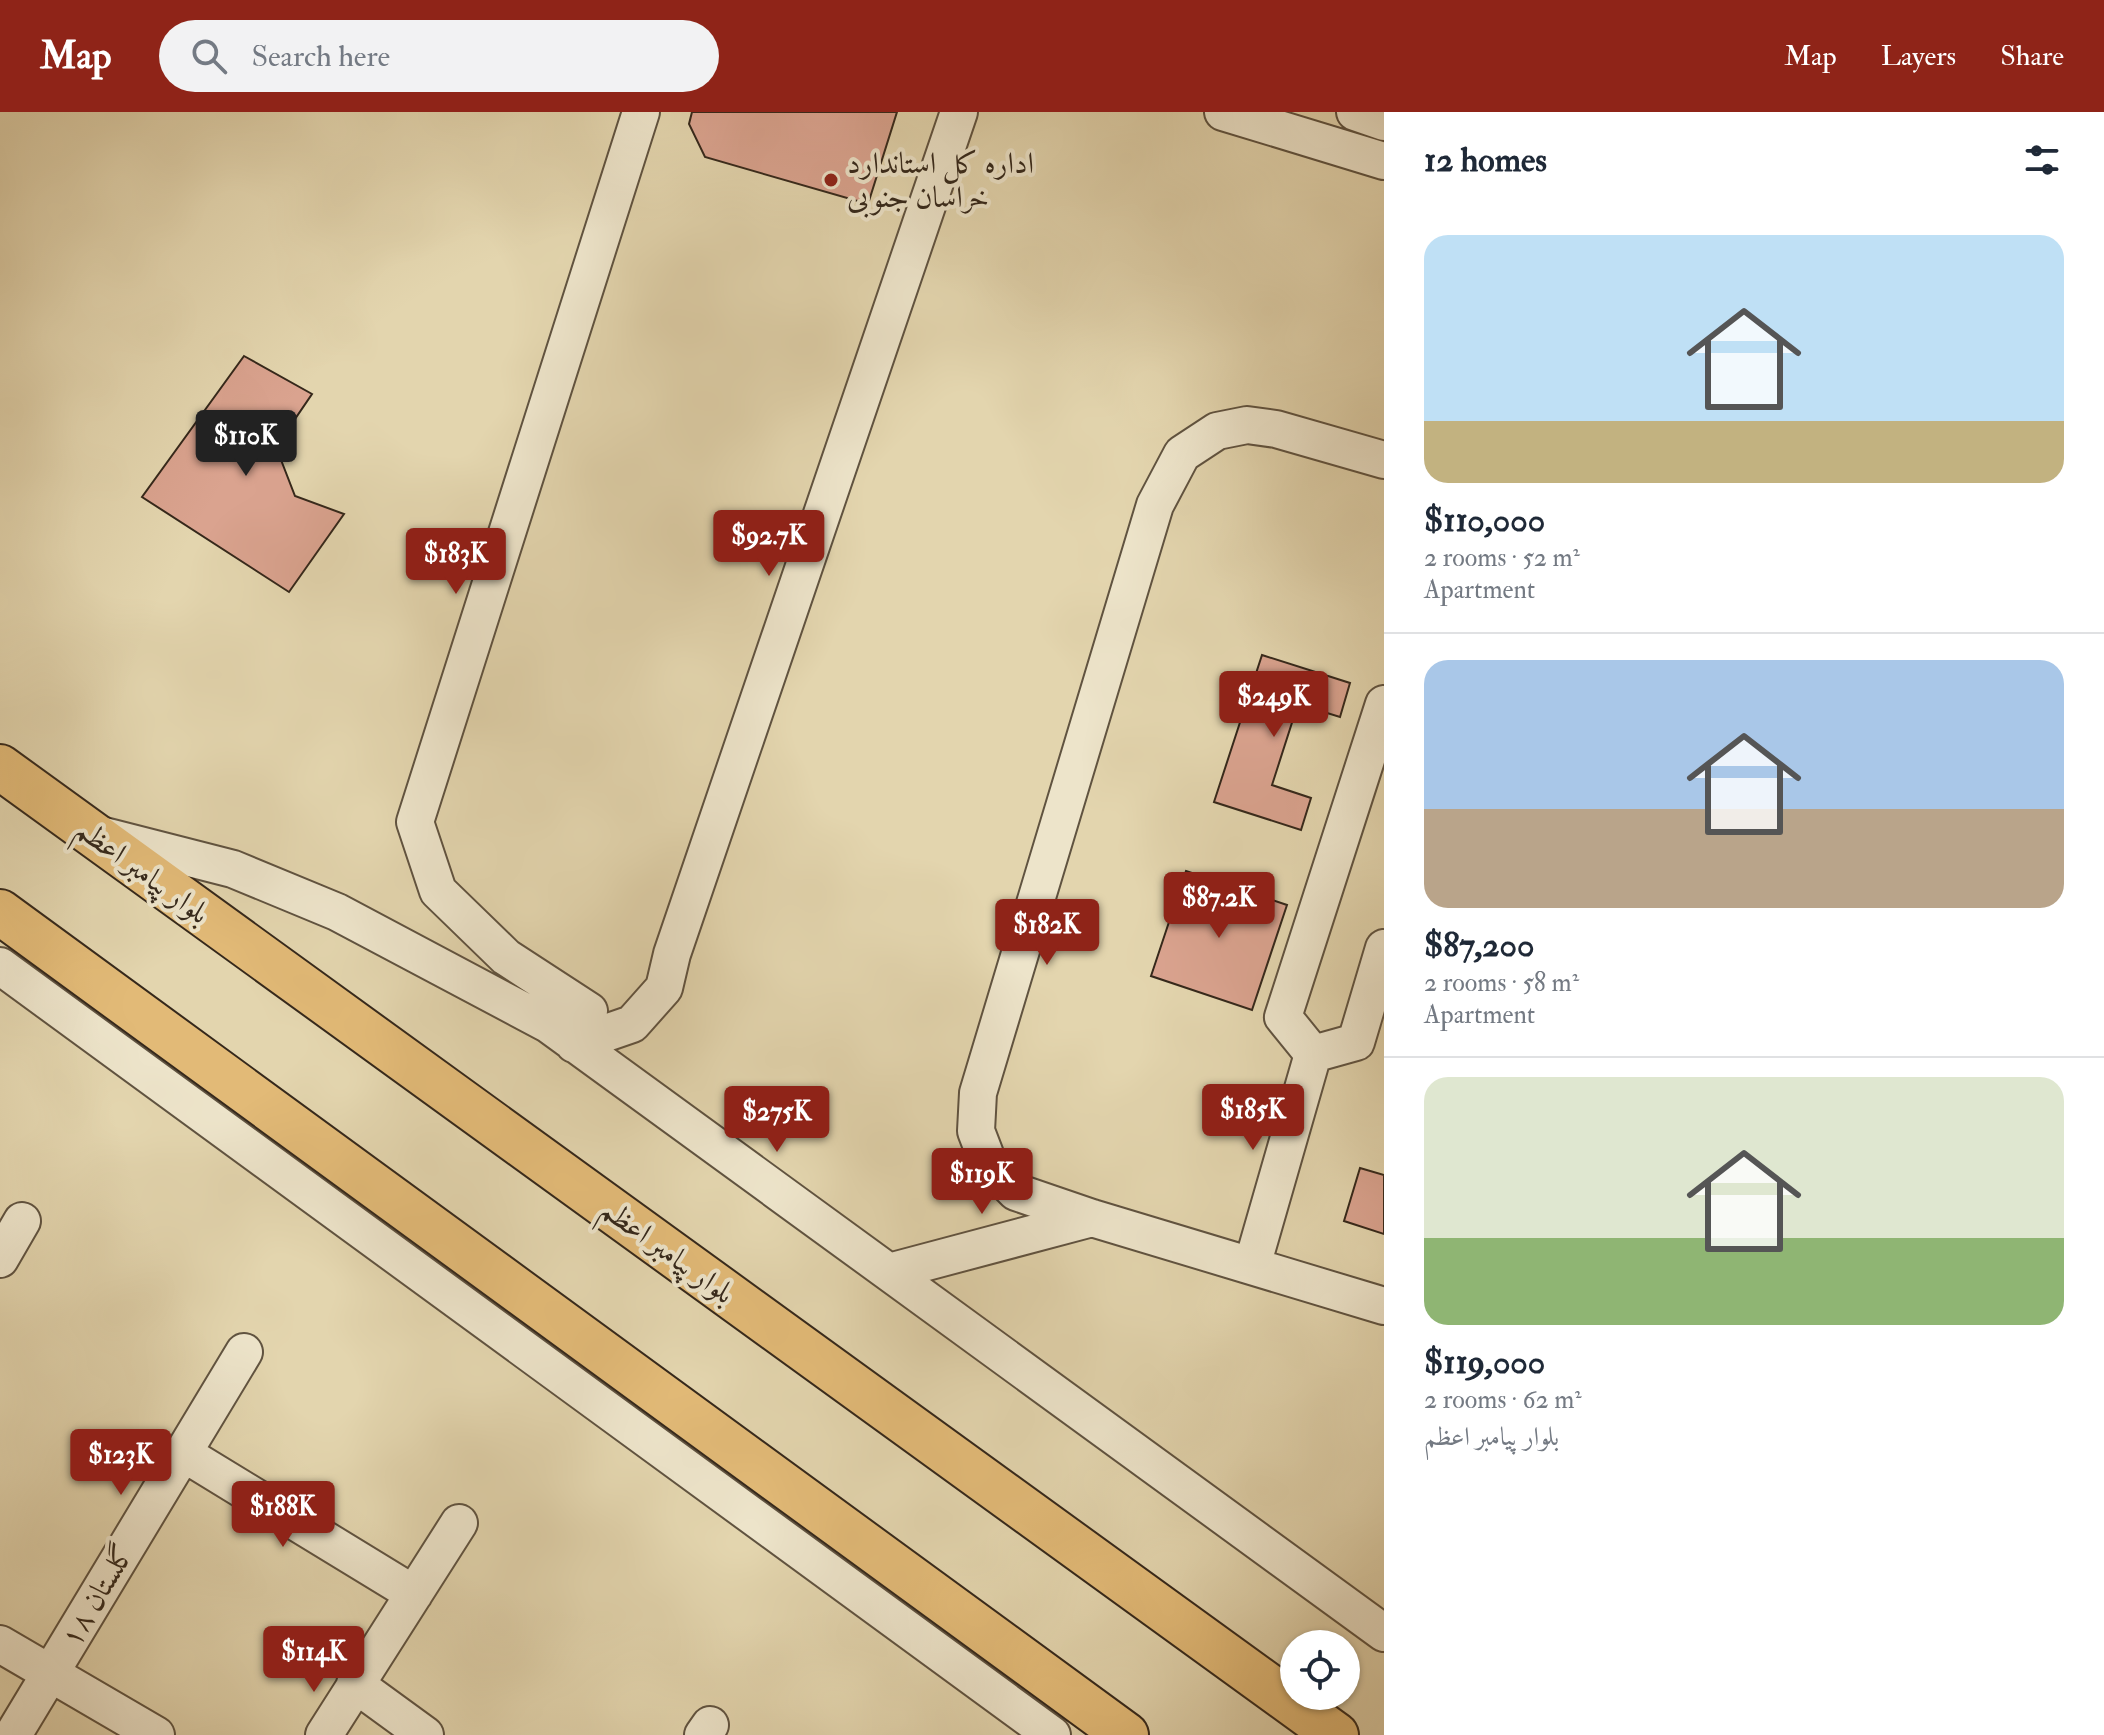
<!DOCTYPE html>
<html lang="en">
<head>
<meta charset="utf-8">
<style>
  :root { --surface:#fff; --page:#f2f2f3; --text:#1f2937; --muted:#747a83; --line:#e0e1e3; --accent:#8f2418 }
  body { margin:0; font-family:"IM FELL Double Pica",Amiri,serif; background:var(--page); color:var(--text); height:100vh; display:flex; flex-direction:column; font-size:30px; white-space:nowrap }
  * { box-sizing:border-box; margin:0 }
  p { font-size:26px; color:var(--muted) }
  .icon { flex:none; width:44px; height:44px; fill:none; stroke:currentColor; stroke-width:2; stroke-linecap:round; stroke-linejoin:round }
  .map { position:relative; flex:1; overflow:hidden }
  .panel { display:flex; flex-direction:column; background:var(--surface); width:720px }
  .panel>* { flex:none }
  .tools { position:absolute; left:1280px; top:1518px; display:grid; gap:16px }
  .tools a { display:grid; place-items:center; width:80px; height:80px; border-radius:50%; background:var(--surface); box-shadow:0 2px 6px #0004; font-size:40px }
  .price { position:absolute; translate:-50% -68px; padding:0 18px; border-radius:8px; background:var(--accent); color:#fff; font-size:26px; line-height:52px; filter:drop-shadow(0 2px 4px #0008) }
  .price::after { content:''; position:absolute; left:50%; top:48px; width:24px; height:18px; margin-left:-12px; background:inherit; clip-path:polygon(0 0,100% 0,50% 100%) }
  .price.on { background:#222; color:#fff }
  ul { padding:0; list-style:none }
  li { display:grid; align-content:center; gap:16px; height:424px; padding:0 40px }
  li+li { border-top:2px solid var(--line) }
  li span { display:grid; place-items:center; height:248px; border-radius:24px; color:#555 }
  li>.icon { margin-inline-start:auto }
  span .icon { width:144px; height:144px; fill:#fffc; stroke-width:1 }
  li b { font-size:34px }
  h2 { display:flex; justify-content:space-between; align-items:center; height:96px; padding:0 40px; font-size:34px }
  header { display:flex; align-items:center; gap:48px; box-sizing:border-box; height:112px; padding:0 40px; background:var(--accent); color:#fff }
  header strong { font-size:38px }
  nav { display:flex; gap:44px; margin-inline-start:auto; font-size:28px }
  .search { width:560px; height:72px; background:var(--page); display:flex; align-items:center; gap:20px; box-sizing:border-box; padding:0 28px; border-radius:44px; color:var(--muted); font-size:30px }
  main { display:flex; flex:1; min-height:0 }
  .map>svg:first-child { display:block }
  .building { fill:#daa38f; stroke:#35281b; stroke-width:2 }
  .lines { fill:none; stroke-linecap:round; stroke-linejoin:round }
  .minor-casing { stroke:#605340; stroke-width:40 }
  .major-casing { stroke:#35281b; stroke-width:48 }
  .minor { stroke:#ede4ca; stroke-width:36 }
  .major { stroke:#e2ba77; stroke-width:44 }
  .poi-dot { fill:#8f2418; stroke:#ede4ca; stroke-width:3 }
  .labels { text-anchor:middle; stroke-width:8; stroke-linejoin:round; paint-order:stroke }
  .poi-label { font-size:30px; fill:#35281b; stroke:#ede4ca; text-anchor:start }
  .street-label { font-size:30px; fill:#35281b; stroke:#ede4ca }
</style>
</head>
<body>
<header>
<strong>Map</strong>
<div class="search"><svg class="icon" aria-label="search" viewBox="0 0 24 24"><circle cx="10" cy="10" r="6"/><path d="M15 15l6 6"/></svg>Search here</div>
<nav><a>Map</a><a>Layers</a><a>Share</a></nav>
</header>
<main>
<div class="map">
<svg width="1384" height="1623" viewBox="0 0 1384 1623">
  <rect width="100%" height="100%" fill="#e3d5ae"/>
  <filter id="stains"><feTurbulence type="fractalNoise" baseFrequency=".0025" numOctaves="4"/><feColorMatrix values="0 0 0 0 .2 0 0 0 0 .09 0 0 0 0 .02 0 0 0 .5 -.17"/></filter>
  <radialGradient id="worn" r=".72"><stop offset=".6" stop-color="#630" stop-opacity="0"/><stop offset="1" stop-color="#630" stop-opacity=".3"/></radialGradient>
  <path class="building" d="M692,0H897L868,92L705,45L689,12Z
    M244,244L312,282L276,335L295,384L344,402L289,480L142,385Z
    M1262,543L1350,571L1340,605L1298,592L1272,673L1311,686L1301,718L1214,690Z
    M1186,759L1287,793L1252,898L1151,864Z
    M1360,1056L1384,1063V1122L1344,1109Z"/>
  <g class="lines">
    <g class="minor-casing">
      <path id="minor" d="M1223,0L1384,49
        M1355,0L1384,10
        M1384,348L1276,317L1247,313L1217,319L1182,342L1155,393L978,981L976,1019L989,1053L1016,1080L1092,1106L1384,1194
        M100,723L233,757L337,800L548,912L1384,1521
        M0,854L1052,1623
        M574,932L589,899L506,845L438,779L415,710L641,0
        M574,932L632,912L664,876L672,842L959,0
        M1313,942L1283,905L1384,592
        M1313,942L1356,930L1384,836
        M0,1147L22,1109
        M1252,1154L1313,942
        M889,1160L1092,1106
        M183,1341L414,1482
        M0,1532L156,1623
        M355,1572L425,1623
        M13,1623L244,1240
        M324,1623L459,1411
        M703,1623L710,1613"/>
    </g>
    <g class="major-casing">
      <path id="major" d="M0,655L1336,1623
        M0,800L1126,1623"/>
    </g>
    <use href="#minor" class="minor"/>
    <use href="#major" class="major"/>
  </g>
  <circle class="poi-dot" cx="831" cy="68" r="8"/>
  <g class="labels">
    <g class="poi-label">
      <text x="847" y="61">اداره کل استاندارد<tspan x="847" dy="34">خراسان جنوبی</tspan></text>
    </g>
    <g class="street-label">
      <text transform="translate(143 759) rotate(36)" y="10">بلوار پیامبر اعظم</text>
      <text transform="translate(668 1139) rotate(36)" y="10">بلوار پیامبر اعظم</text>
      <text transform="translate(97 1483) rotate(-59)" y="10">گلستان ۱۸</text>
    </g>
  </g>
  <rect width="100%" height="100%" filter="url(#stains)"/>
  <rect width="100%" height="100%" fill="url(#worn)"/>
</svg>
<div class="tools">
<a><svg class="icon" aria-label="locate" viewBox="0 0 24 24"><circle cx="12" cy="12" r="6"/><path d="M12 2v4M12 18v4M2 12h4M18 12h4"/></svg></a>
</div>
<b class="price on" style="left:246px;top:366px">$110K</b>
<b class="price" style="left:769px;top:466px">$92.7K</b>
<b class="price" style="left:456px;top:484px">$183K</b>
<b class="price" style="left:1274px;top:627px">$249K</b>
<b class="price" style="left:1219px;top:828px">$87.2K</b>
<b class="price" style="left:1047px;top:855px">$182K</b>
<b class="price" style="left:1253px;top:1040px">$185K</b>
<b class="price" style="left:777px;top:1042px">$275K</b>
<b class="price" style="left:982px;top:1104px">$119K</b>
<b class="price" style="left:121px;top:1385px">$123K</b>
<b class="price" style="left:283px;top:1437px">$188K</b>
<b class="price" style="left:314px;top:1582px">$114K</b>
</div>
<section class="panel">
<h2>12 homes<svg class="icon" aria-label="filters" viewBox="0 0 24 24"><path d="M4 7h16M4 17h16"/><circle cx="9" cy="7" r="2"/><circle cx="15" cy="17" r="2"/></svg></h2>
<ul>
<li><span style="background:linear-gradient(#bfe0f5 75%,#c2b280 0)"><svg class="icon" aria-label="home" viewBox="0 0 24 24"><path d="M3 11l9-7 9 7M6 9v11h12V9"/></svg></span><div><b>$110,000</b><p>2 rooms · 52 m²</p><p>Apartment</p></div></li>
<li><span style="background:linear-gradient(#a9c7e8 60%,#b9a48a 0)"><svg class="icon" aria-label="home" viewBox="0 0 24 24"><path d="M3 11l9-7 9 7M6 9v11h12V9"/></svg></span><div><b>$87,200</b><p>2 rooms · 58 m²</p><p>Apartment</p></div></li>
<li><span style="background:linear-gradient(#dfe7d0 65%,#8fb573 0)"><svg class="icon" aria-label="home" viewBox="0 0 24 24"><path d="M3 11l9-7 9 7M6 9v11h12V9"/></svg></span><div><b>$119,000</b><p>2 rooms · 62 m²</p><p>بلوار پیامبر اعظم</p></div></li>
</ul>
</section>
</main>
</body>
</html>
